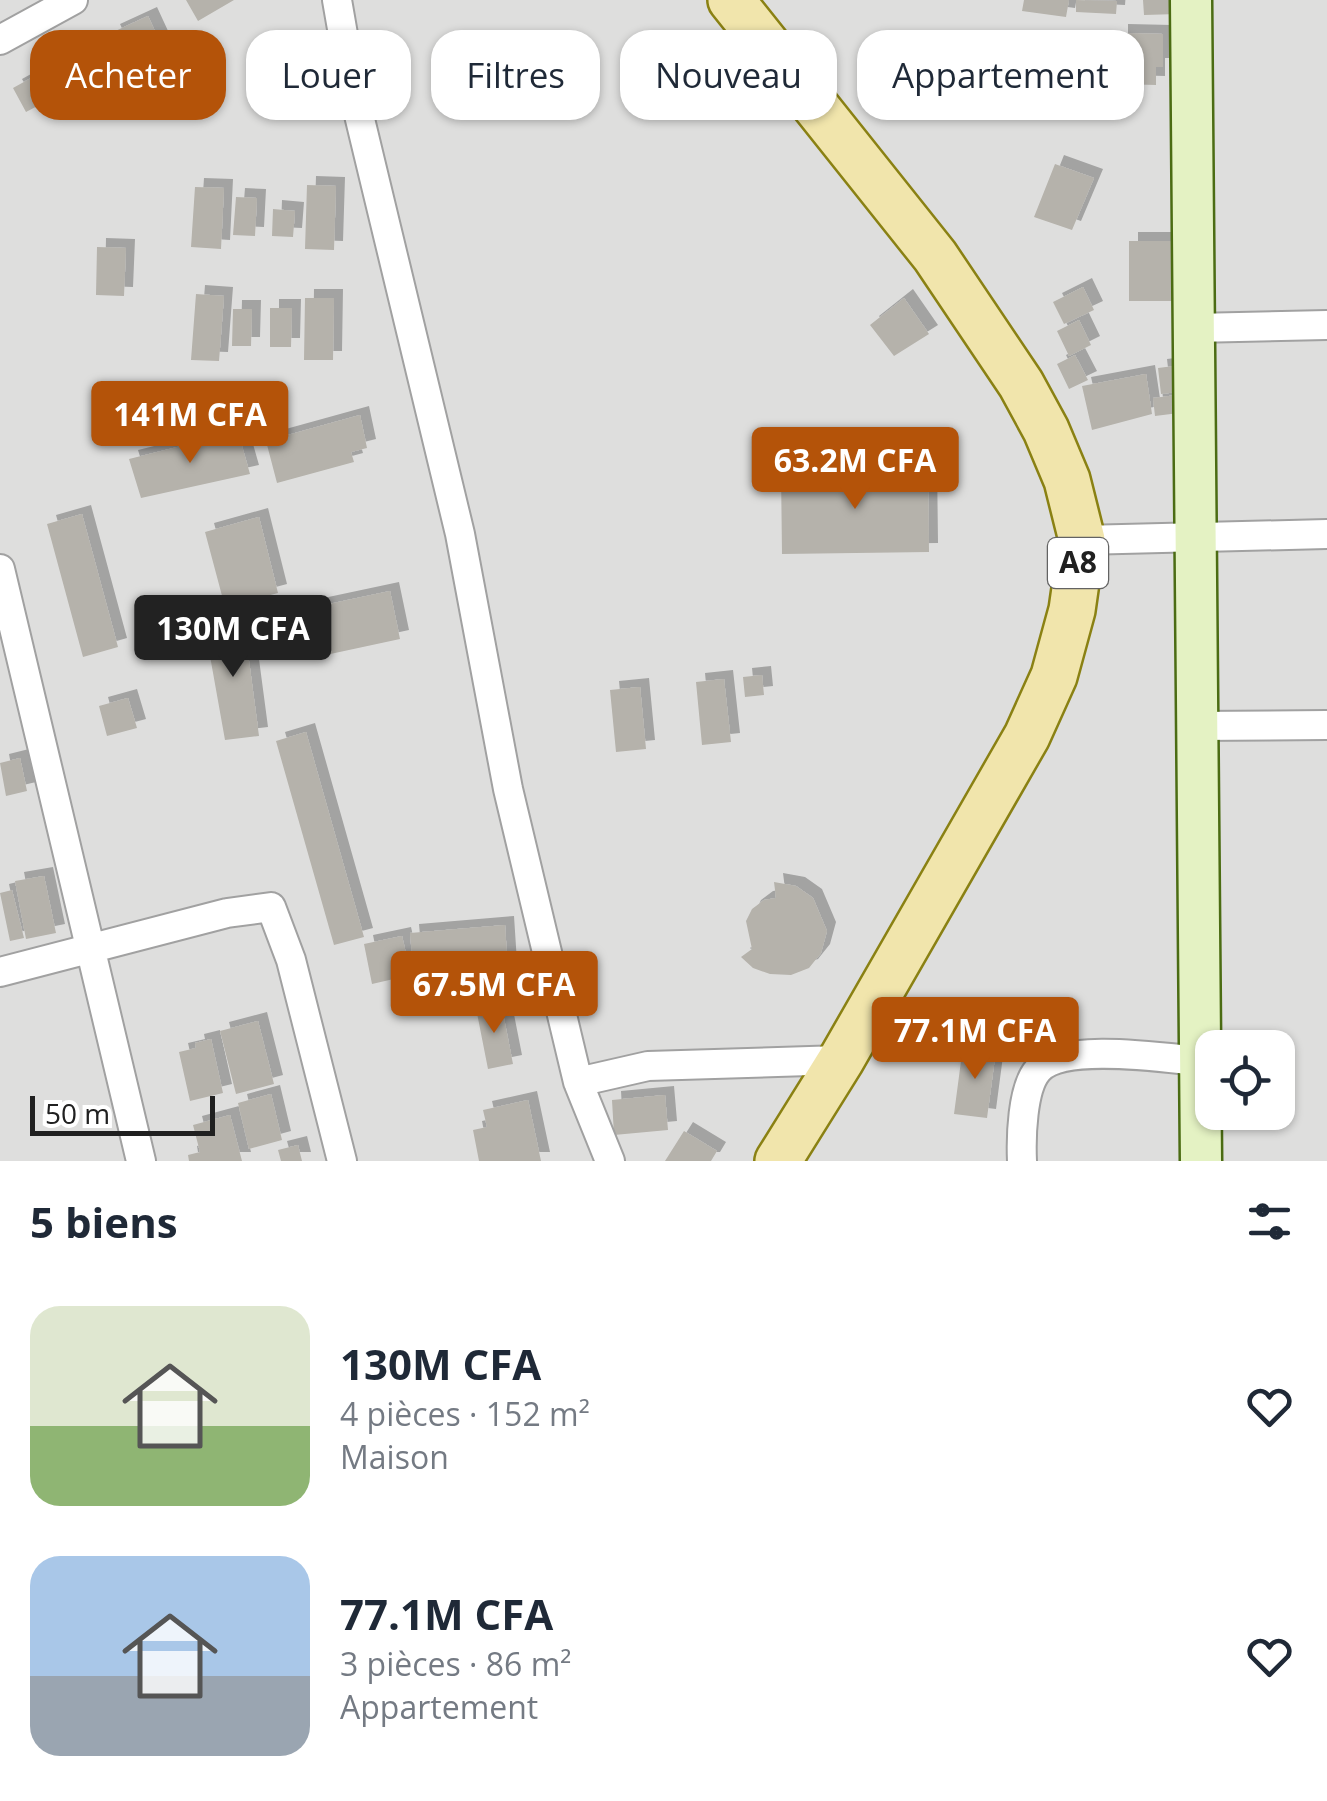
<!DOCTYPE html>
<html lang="fr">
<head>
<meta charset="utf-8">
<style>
  :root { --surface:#fff; --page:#f6f6f7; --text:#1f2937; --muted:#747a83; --accent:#b45309 }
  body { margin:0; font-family:"Open Sans",sans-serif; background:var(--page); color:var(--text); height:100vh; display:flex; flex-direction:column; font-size:38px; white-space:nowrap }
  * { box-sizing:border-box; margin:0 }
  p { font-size:32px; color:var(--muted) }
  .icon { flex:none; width:55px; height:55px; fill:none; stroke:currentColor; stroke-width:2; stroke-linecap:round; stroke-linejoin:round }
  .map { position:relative; height:1161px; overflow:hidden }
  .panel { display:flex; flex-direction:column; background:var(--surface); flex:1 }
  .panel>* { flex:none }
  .guide { position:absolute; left:30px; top:30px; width:1268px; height:90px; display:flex; gap:20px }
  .tools { position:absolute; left:1195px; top:1030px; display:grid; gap:20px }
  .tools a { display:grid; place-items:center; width:100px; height:100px; border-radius:20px; background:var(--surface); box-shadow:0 2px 8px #0004; font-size:50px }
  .scale { position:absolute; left:30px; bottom:25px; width:185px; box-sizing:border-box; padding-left:10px; border:5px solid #202020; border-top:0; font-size:28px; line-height:35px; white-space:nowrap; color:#202020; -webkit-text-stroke:8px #fff; paint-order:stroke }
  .price { position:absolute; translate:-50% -85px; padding:0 22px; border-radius:10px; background:var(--accent); color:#fff; font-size:32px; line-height:65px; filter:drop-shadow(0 2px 5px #0008) }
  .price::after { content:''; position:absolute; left:50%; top:60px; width:30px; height:22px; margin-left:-15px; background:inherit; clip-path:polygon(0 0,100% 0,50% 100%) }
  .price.on { background:#222; color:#fff }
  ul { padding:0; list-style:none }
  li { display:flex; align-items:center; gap:30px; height:250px; padding:0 30px }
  li span { display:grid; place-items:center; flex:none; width:280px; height:200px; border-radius:30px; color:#555 }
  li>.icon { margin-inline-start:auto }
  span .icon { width:120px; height:120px; fill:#fffc; stroke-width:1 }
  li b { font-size:42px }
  h2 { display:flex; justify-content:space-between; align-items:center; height:120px; padding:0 30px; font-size:42px }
  .chip { padding:0 35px; border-radius:30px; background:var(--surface); box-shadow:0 2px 8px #0004; font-size:35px; line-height:90px }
  .chip.on { background:var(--accent); color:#fff }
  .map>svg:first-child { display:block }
  .residential { fill:#dededd; fill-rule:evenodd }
  .building { fill:#b5b2ab; filter:url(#shadow) }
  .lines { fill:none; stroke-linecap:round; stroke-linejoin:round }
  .street-casing { stroke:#a1a1a1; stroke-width:32 }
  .secondary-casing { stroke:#4b6c13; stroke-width:45 }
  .primary-casing { stroke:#8a8113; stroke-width:50 }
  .street { stroke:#fff; stroke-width:28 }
  .secondary { stroke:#e4f2c3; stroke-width:40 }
  .primary { stroke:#f1e5ac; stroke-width:45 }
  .labels { text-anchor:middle; stroke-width:8; stroke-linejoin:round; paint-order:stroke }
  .shield { fill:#fff; stroke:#636363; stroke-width:2.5 }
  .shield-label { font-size:30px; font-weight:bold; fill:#202020 }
</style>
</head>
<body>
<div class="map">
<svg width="1327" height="1161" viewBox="0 0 1327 1161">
  <defs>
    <filter id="shadow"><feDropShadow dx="9" dy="-9" stdDeviation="0" flood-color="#0004"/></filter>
  </defs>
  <rect width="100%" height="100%" fill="#f0efe8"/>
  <path class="residential" d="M0,0H1327V1161H0ZM1212,1048H1278V1112H1212Z"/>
  <path class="building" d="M186,0H234L198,21Z
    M1024,0H1069L1066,17L1022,11Z
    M1076,0L1117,1L1116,14L1076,12Z
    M1143,0H1178V14L1144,15Z
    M148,16L160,42L123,59L111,33Z
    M1119,33L1163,34V67H1156V85L1119,84Z
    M49,68L62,93L26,112L13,88Z
    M1055,164L1094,178L1072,230L1034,217Z
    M307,185L336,186L334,250L305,249Z
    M195,187L224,188L221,249L191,247Z
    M236,197L257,198L255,236L233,235Z
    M273,209L295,211L293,237L272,236Z
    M1129,241H1180L1179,301H1129Z
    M97,247L126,248L124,296L96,295Z
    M1083,287L1094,310L1064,324L1053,302Z
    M196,294L224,296L219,361L191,360Z
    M305,298H334L333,360H304Z
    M904,298L929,334L894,356L870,325Z
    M270,308H292L291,347H270Z
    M233,309H252L251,346H232Z
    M1079,320L1091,345L1069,356L1057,331Z
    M1075,355L1088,380L1069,389L1057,364Z
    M1182,365L1185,391L1161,394L1158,368Z
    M1146,374L1152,414L1092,430L1082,386Z
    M1185,394L1187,412L1155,416L1153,398Z
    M360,415L367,448L351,452L354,462L277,483L266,441Z
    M238,432L250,474L141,498L129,459Z
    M928,469L929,552L782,554L781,471Z
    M82,514L118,647L83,657L47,524Z
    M259,517L278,593L225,607L205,532Z
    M390,591L400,639L321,656L310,608Z
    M244,623L259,736L225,740L205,628Z
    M762,675L764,695L745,697L743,677Z
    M724,679L731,742L702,745L696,682Z
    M640,687L646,749L616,752L610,690Z
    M128,698L137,728L107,736L99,706Z
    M306,732L364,937L334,945L276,741Z
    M20,758L27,791L6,796L0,763Z
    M44,876L56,933L26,939L15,881Z
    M774,882L796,886L813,898L827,931L821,953L809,968L791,975L770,974L753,968L741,957L752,949L746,921L752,909L764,900L776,898Z
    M12,890L24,938L10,941L0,893Z
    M505,925L508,971L414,979L410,933Z
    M402,936L411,975L372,984L364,944Z
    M501,1003L513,1064L488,1069L476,1008Z
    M258,1021L274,1084L236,1094L220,1031Z
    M211,1039L223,1093L190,1101L179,1052L196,1048L195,1043Z
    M963,1046L996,1050L987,1118L954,1114Z
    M271,1094L282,1140L249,1149L238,1103Z
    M665,1095L668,1130L614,1135L612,1100Z
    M528,1100L541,1161H479L473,1130L487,1127L483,1110Z
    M230,1115L242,1161H189L188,1155L200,1152L193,1125Z
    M684,1131L717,1151L711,1161H665Z
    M298,1145L302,1161H281L278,1150Z"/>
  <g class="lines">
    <g class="street-casing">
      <path id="street" d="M337,0L352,86L460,534L508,789L578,1082L610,1161
        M0,40L73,0
        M1194,328L1327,325
        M1082,540L1327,534
        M0,569L141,1161
        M1195,726L1327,725
        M0,972L227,913L271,907L291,960L342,1161
        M578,1082L648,1066L841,1060
        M1022,1161C1021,1138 1022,1088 1038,1070C1062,1042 1165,1058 1199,1061"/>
    </g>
    <g class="secondary-casing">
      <path id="secondary" d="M1191,0L1201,1161"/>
    </g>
    <g class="primary-casing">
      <path id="primary" d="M731,0L935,256L1021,384L1046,430L1067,480L1082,540L1072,610L1054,676L1027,736L841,1060L778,1161"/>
    </g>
    <use href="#street" class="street"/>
    <use href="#secondary" class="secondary"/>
    <use href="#primary" class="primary"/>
  </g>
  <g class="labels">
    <rect class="shield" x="1048" y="538" width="60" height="50" rx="8"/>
    <g class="shield-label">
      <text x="1078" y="573">A8</text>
    </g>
  </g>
</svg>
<div class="tools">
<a><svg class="icon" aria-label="locate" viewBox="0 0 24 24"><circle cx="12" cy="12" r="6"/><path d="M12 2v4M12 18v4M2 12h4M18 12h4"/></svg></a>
</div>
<div class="scale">50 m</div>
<b class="price" style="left:190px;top:466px">141M CFA</b>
<b class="price" style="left:855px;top:512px">63.2M CFA</b>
<b class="price on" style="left:233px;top:680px">130M CFA</b>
<b class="price" style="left:494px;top:1036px">67.5M CFA</b>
<b class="price" style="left:975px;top:1082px">77.1M CFA</b>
<div class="guide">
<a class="chip on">Acheter</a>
<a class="chip">Louer</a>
<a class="chip">Filtres</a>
<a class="chip">Nouveau</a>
<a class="chip">Appartement</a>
</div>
</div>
<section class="panel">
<h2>5 biens<svg class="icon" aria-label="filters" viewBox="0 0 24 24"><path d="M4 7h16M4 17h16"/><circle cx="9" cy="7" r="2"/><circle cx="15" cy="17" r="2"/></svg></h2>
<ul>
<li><span style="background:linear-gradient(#dfe7d0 60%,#8fb573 0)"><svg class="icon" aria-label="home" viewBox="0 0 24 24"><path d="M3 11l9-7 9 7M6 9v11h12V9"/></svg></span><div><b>130M CFA</b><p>4 pièces · 152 m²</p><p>Maison</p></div><svg class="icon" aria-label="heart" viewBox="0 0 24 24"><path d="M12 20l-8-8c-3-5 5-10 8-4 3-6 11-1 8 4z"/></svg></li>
<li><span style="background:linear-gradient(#a9c7e8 60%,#9aa5b1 0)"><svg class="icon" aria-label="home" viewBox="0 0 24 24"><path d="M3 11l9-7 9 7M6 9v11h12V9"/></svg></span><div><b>77.1M CFA</b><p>3 pièces · 86 m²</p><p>Appartement</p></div><svg class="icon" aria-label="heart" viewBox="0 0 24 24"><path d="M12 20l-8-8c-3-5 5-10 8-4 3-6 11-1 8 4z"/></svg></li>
</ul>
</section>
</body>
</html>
